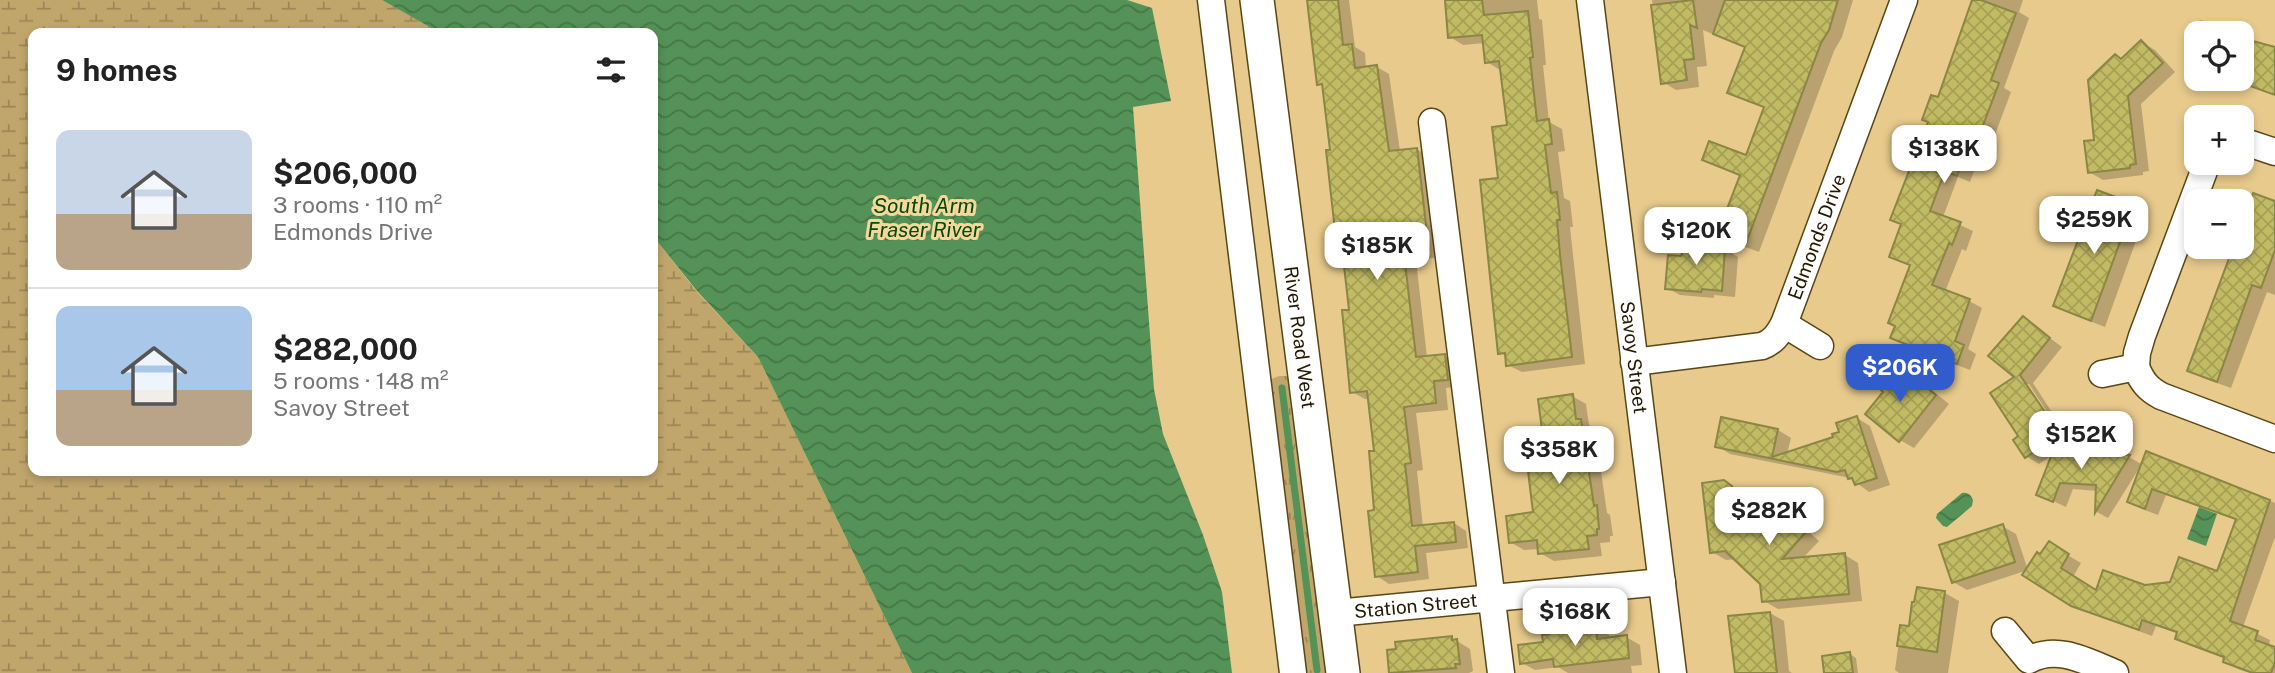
<!DOCTYPE html>
<html lang="en">
<head>
<meta charset="utf-8">
<style>
  :root { --surface:#fff; --page:#f6f6f6; --text:#222; --muted:#767676; --line:#e0e0e0; --accent:#325bcb }
  body { margin:0; font-family:"Public Sans",sans-serif; background:var(--page); color:var(--text); height:100vh; display:flex; flex-direction:column; font-size:26px; white-space:nowrap }
  * { box-sizing:border-box; margin:0 }
  p { font-size:23px; color:var(--muted) }
  .icon { flex:none; width:38px; height:38px; fill:none; stroke:currentColor; stroke-width:2; stroke-linecap:round; stroke-linejoin:round }
  .map { position:relative; flex:1; overflow:hidden }
  .side { position:absolute; left:28px; top:28px; width:630px; height:448px; display:flex; flex-direction:column; background:var(--surface); border-radius:14px; box-shadow:0 4px 10px #0003 }
  .side>* { flex:none }
  .fabs { position:absolute; left:2184px; top:21px; display:grid; gap:14px }
  .fabs a { display:grid; place-items:center; width:70px; height:70px; border-radius:14px; background:var(--surface); box-shadow:0 4px 10px #0003; font-size:35px }
  .price { position:absolute; translate:-50% -60px; padding:0 16px; border-radius:14px; background:#fff; color:#222; font-size:23px; line-height:46px; filter:drop-shadow(0 2px 4px #0008) }
  .price::after { content:''; position:absolute; left:50%; top:42px; width:21px; height:16px; margin-left:-10px; background:inherit; clip-path:polygon(0 0,100% 0,50% 100%) }
  .price.selected { background:var(--accent); color:#fff }
  ul { padding:0; list-style:none }
  li { display:flex; align-items:center; gap:21px; height:175px; padding:0 28px }
  li+li { border-top:2px solid var(--line) }
  li span { display:grid; place-items:center; flex:none; width:196px; height:140px; border-radius:14px; color:#555 }
  li>.icon { margin-inline-start:auto }
  span .icon { width:84px; height:84px; fill:#fffc; stroke-width:1 }
  li b { font-size:30px }
  h2 { display:flex; justify-content:space-between; align-items:center; height:84px; padding:0 28px; font-size:30px }
  .map>svg:first-child { display:block }
  .grass { fill:url(#grass-tufts) }
  .wetland { fill:url(#wetland-marsh) }
  .water { fill:url(#water-waves) }
  .shadow { fill:#0003; fill-rule:evenodd }
  .lines { fill:none; stroke-linecap:round; stroke-linejoin:round }
  .stream { stroke:#549257; stroke-width:7 }
  .building { fill:url(#building-cross-hatch); stroke:#8a8645; stroke-width:2 }
  .minor-casing { stroke:#5a4616; stroke-width:29 }
  .major-casing { stroke:#5a4616; stroke-width:36 }
  .minor { stroke:#fff; stroke-width:26 }
  .major { stroke:#fff; stroke-width:33 }
  .labels { text-anchor:middle; stroke-width:6; stroke-linejoin:round; paint-order:stroke }
  .street-label { font-size:19px; fill:#231801; stroke:#f6d799 }
  .water-label { font-size:21px; font-style:italic; fill:#024b10; stroke:#f6d799 }
</style>
</head>
<body>
<div class="map">
<svg width="2275" height="673" viewBox="0 0 2275 673">
  <defs>
    <pattern id="grass-tufts" width="24" height="20" patternUnits="userSpaceOnUse" patternTransform="scale(1.75)"><rect width="24" height="20" fill="#c1a66c"/><path d="M3 7l-1-3M5 7V3M7 7l1-3M15 17l-1-3M17 17v-4M19 17l1-3" fill="none" stroke="#9c8656"/></pattern>
    <pattern id="wetland-marsh" width="20" height="14" patternUnits="userSpaceOnUse" patternTransform="scale(1.75)"><rect width="20" height="14" fill="#c1a66c"/><path d="M1 5h8M5 5V1M11 12h8M15 12V8" fill="none" stroke="#9c8656"/></pattern>
    <pattern id="water-waves" width="16" height="10" patternUnits="userSpaceOnUse" patternTransform="scale(1.75)"><rect width="16" height="10" fill="#549257"/><path d="M0 5q4-4 8 0t8 0" fill="none" stroke="#457646"/></pattern>
    <pattern id="building-cross-hatch" width="8" height="8" patternUnits="userSpaceOnUse" patternTransform="scale(1.75)"><rect width="8" height="8" fill="#c1bb64"/><path d="M0 0l8 8M0 8l8-8" fill="none" stroke="#a6a055"/></pattern>
  </defs>
  <rect width="100%" height="100%" fill="#e8ca8c"/>
  <path class="grass" d="M1279,376H1288L1331,673H1302L1269,385L1271,379Z"/>
  <path class="wetland" d="M0,0H382L440,33H33V471H653V236L697,292L758,357L912,673H0Z"/>
  <path class="water" d="M382,0H1127L1152,8L1171,101L1133,107L1154,389L1163,434L1203,535L1222,592L1232,673H912L758,357L697,291L653,236V33H440Z
    M1962,493C1968,492 1971,495 1973,500L1972,506L1947,527L1943,526L1936,518L1937,514Z
    M2199,507L2217,514L2206,546L2187,539Z"/>
  <path class="shadow" d="M1308,0H1349L1355,47L1365,53L1366,68L1377,67L1389,74L1400,151L1417,149L1429,157L1441,257L1416,260L1427,357L1445,355L1457,363L1460,386L1446,388L1448,410L1416,413L1423,470L1417,471L1423,527L1454,523L1466,531L1468,548L1426,553L1429,579L1389,584L1377,576L1376,452L1370,399H1365L1352,392L1351,311L1343,234L1336,230L1332,151L1324,87L1319,84Z
    M1453,0H1537L1539,19L1542,20L1546,65H1543L1549,122L1562,129L1565,151L1558,152L1564,198L1570,201L1573,227H1570L1574,264L1585,364L1522,372L1508,365L1507,357L1500,352V179L1509,126L1500,70L1487,62L1485,43L1463,45L1450,37Z
    M1652,0H1853L1842,37L1834,51L1759,252L1732,242L1719,234L1741,177L1704,160L1747,158L1766,109L1730,92L1746,48L1703,30L1707,66L1697,67L1699,87L1676,90L1663,82Z
    M1975,0H2023L2019,12L2029,18L2004,88L2011,92L1990,148L1983,147L1970,182L1958,177L1943,217L1973,231L1966,251L1962,249L1945,292L1969,301L1982,308L1968,349L1976,354L1970,370L1905,345L1892,338L1911,266L1891,256L1903,225L1939,100Z
    M2200,20L2219,25L2233,33H2196V61L2190,57Z
    M2141,42L2155,50L2175,72L2141,104L2149,171L2143,172V175L2103,180L2089,172L2116,56L2123,60Z
    M2254,195L2275,202V295L2267,292L2231,388L2203,378L2189,370L2235,247H2242V229Z
    M2133,205L2146,213L2105,327L2069,313L2055,306Z
    M1725,249L1738,257L1735,297L1714,295V298L1680,295L1667,288L1682,257Z
    M2023,318L2062,347L2033,383L2057,420L2054,423L2068,445L2063,448L2096,451L2103,455L2129,457L2143,465L2147,453L2275,503V537L2243,627L2270,640L2269,645L2275,649V673H2250L2238,669L2225,661L2226,659L2191,646L2177,638L2179,634L2156,626L2152,636L2087,612L2072,604L2028,570L1967,590L1953,582L2002,526L2016,534L2028,570L2041,557L2049,544L2081,563L2073,577L2097,592L2145,587L2218,573L2238,521L2166,495L2158,515L2142,509L2129,501L2142,468L2140,467L2108,518L2097,512L2098,491L2073,489L2066,507L2038,494L2054,454L2039,464L2026,456L2021,437L2017,377ZM2024,384H2029L2051,418L2048,420Z
    M1899,367L1913,375L1949,404L1914,448L1900,440L1885,391Z
    M1572,396L1586,404L1589,425L1595,429L1607,513L1610,515L1613,536H1610V542L1600,543L1602,556L1554,561L1540,553L1539,549L1524,550L1510,542L1535,514L1548,462Z
    M1857,418L1870,426L1890,485L1869,492L1850,478L1730,454L1717,446L1778,430L1791,438L1787,454L1836,439Z
    M1723,482L1746,496V502L1768,500L1782,508L1819,541L1803,558L1845,555L1858,563L1862,601L1778,609L1764,601L1762,583L1736,559L1726,560L1712,552Z
    M1918,589L1945,593L1959,601L1948,673H1899L1895,670L1901,627L1910,628Z
    M1770,613L1784,621L1789,671L1792,673H1736Z
    M1596,627L1609,635L1610,639L1626,637L1640,645L1642,665L1631,666L1632,673H1568L1558,667L1535,670L1522,663L1545,643Z
    M1452,638L1470,649L1473,671L1469,673H1392L1389,651Z
    M1850,654L1856,658L1858,673H1826Z"/>
  <g class="lines">
    <path class="stream" d="M1282,388L1317,670"/>
  </g>
  <path class="building" d="M1307,0H1338L1343,45L1352,44L1355,68L1377,65L1389,151L1417,148L1429,250L1404,254L1416,357L1445,354L1448,380L1434,381L1436,403L1404,407L1411,463L1405,464L1412,526L1454,522L1456,542L1415,546L1418,572L1375,577L1368,511L1374,510L1369,451H1374L1367,391L1350,393L1342,310H1349L1340,231H1335L1326,150H1330L1322,84L1317,85Z
    M1445,0H1482L1484,15L1528,11L1533,57L1530,58L1537,121L1549,119L1552,144L1545,145L1551,193L1557,192L1560,220H1557L1560,255L1572,357L1506,366L1505,353L1498,354L1480,180L1498,178L1492,127L1507,125L1499,61L1485,63L1482,35L1448,38Z
    M1693,0L1697,28L1690,25L1694,59L1684,60L1687,80L1661,84L1651,5Z
    M1725,0H1838L1829,30L1821,43L1745,246L1717,235L1740,175L1702,160L1709,141L1746,155L1764,107L1727,93L1745,47L1713,34Z
    M1972,0H1981L2016,13L1991,80L1999,83L1977,141L1970,140L1957,176L1945,171L1930,211L1961,222L1952,245L1949,243L1932,285L1970,299L1955,341L1964,345L1957,364L1890,338L1895,326L1888,323L1910,265L1889,257L1901,224L1890,220L1928,122L1922,120L1931,95L1938,97Z
    M2242,38L2275,47V95L2242,83Z
    M2141,40L2163,63L2128,96L2136,164L2130,165V168L2088,173L2084,141L2094,140L2088,80L2115,54L2121,59Z
    M2097,190L2134,204L2091,321L2053,306Z
    M2253,193L2275,201V250L2261,288L2252,285L2217,382L2187,371L2231,253L2242,257V224Z
    M1688,234L1725,248L1722,291L1702,289L1701,292L1665,289L1668,255L1681,256Z
    M2023,316L2050,338L2020,375L2045,412L2041,414L2056,437L2025,458L2013,440L2018,436L1990,393L2014,377L1988,356Z
    M1899,365L1936,395L1899,442L1865,414L1883,392L1880,389Z
    M1573,394L1576,419H1581L1594,506L1597,505L1599,529H1597V535L1587,536L1589,549L1538,554L1537,540L1509,543L1506,516L1533,512L1527,463L1546,461L1538,399Z
    M1857,416L1877,478L1855,485L1852,478L1848,479L1845,470L1837,472L1715,447L1721,417L1778,429L1772,457L1833,437L1832,434L1839,432L1836,423Z
    M2055,446L2096,449V453L2130,455L2095,513L2096,485L2060,483L2053,502L2036,495Z
    M2146,451L2270,500L2230,621L2258,631L2255,640L2275,647V662L2271,673H2253L2223,662L2224,657L2175,639L2177,632L2142,620L2139,630L2071,606L2022,575L2037,552L2040,554L2049,541L2069,554L2061,568L2096,590L2103,570L2145,585L2170,582L2179,557L2217,571L2236,519L2152,489L2145,509L2127,502Z
    M1724,480L1732,486L1734,502L1768,498L1806,532L1782,559L1845,553L1849,594L1762,602L1760,584L1725,551L1710,553L1702,483Z
    M2003,524L2015,562L1952,583L1939,545Z
    M1917,587L1945,591L1937,652L1897,646L1900,625L1909,626L1912,602H1914Z
    M1770,612L1777,673H1735L1728,616Z
    M1596,625L1597,639L1627,635L1629,658L1554,667L1553,659L1520,664L1518,645L1543,642L1542,635L1549,634V631Z
    M1452,636V640L1457,639L1460,664H1455L1456,668L1389,673L1387,650L1396,649L1395,642Z
    M1850,652L1853,673H1824L1822,656Z"/>
  <g class="lines">
    <g class="minor-casing">
      <g id="minor">
        <path d="M1211,0L1293,673"/>
        <path id="s1" d="M1590,0L1673,673"/>
        <path d="M1432,122L1501,673"/>
        <path d="M2242,141L2275,152"/>
        <path d="M1784,324L1820,346"/>
        <path id="s2" d="M1634,362L1762,346C1773,342 1778,335 1784,324L1904,0"/>
        <path d="M2136,367L2137,353L2142,336L2207,163"/>
        <path d="M2102,374L2136,367C2142,382 2148,389 2161,396L2275,439"/>
        <path id="s3" d="M1336,613L1662,582"/>
        <path d="M2005,631L2029,660C2057,644 2088,662 2115,673"/>
      </g>
    </g>
    <g class="major-casing">
      <g id="major">
        <path id="s4" d="M1257,0L1343,673"/>
      </g>
    </g>
    <use href="#minor" class="minor"/>
    <use href="#major" class="major"/>
  </g>
  <g class="labels">
    <g class="street-label">
      <text dy="7" stroke="none"><textPath href="#s2" startOffset="254">Edmonds Drive</textPath></text>
      <text dy="7" stroke="none"><textPath href="#s4" startOffset="340">River Road West</textPath></text>
      <text dy="7" stroke="none"><textPath href="#s1" startOffset="360">Savoy Street</textPath></text>
      <text dy="7" stroke="none"><textPath href="#s3" startOffset="80">Station Street</textPath></text>
    </g>
    <g class="water-label">
      <text x="924" y="213">South Arm<tspan x="924" dy="24">Fraser River</tspan></text>
    </g>
  </g>
</svg>
<div class="fabs">
<a><svg class="icon" aria-label="locate" viewBox="0 0 24 24"><circle cx="12" cy="12" r="6"/><path d="M12 2v4M12 18v4M2 12h4M18 12h4"/></svg></a>
<a>+</a>
<a>−</a>
</div>
<b class="price" style="left:1944px;top:185px">$138K</b>
<b class="price" style="left:2094px;top:256px">$259K</b>
<b class="price" style="left:1696px;top:267px">$120K</b>
<b class="price" style="left:1377px;top:282px">$185K</b>
<b class="price selected" style="left:1900px;top:404px">$206K</b>
<b class="price" style="left:2081px;top:471px">$152K</b>
<b class="price" style="left:1559px;top:486px">$358K</b>
<b class="price" style="left:1769px;top:547px">$282K</b>
<b class="price" style="left:1575px;top:648px">$168K</b>
<section class="side">
<h2>9 homes<svg class="icon" aria-label="filters" viewBox="0 0 24 24"><path d="M4 7h16M4 17h16"/><circle cx="9" cy="7" r="2"/><circle cx="15" cy="17" r="2"/></svg></h2>
<ul>
<li><span style="background:linear-gradient(#c9d6e8 60%,#b9a48a 0)"><svg class="icon" aria-label="home" viewBox="0 0 24 24"><path d="M3 11l9-7 9 7M6 9v11h12V9"/></svg></span><div><b>$206,000</b><p>3 rooms · 110 m²</p><p>Edmonds Drive</p></div></li>
<li><span style="background:linear-gradient(#a9c7e8 60%,#b9a48a 0)"><svg class="icon" aria-label="home" viewBox="0 0 24 24"><path d="M3 11l9-7 9 7M6 9v11h12V9"/></svg></span><div><b>$282,000</b><p>5 rooms · 148 m²</p><p>Savoy Street</p></div></li>
</ul>
</section>
</div>
</body>
</html>
